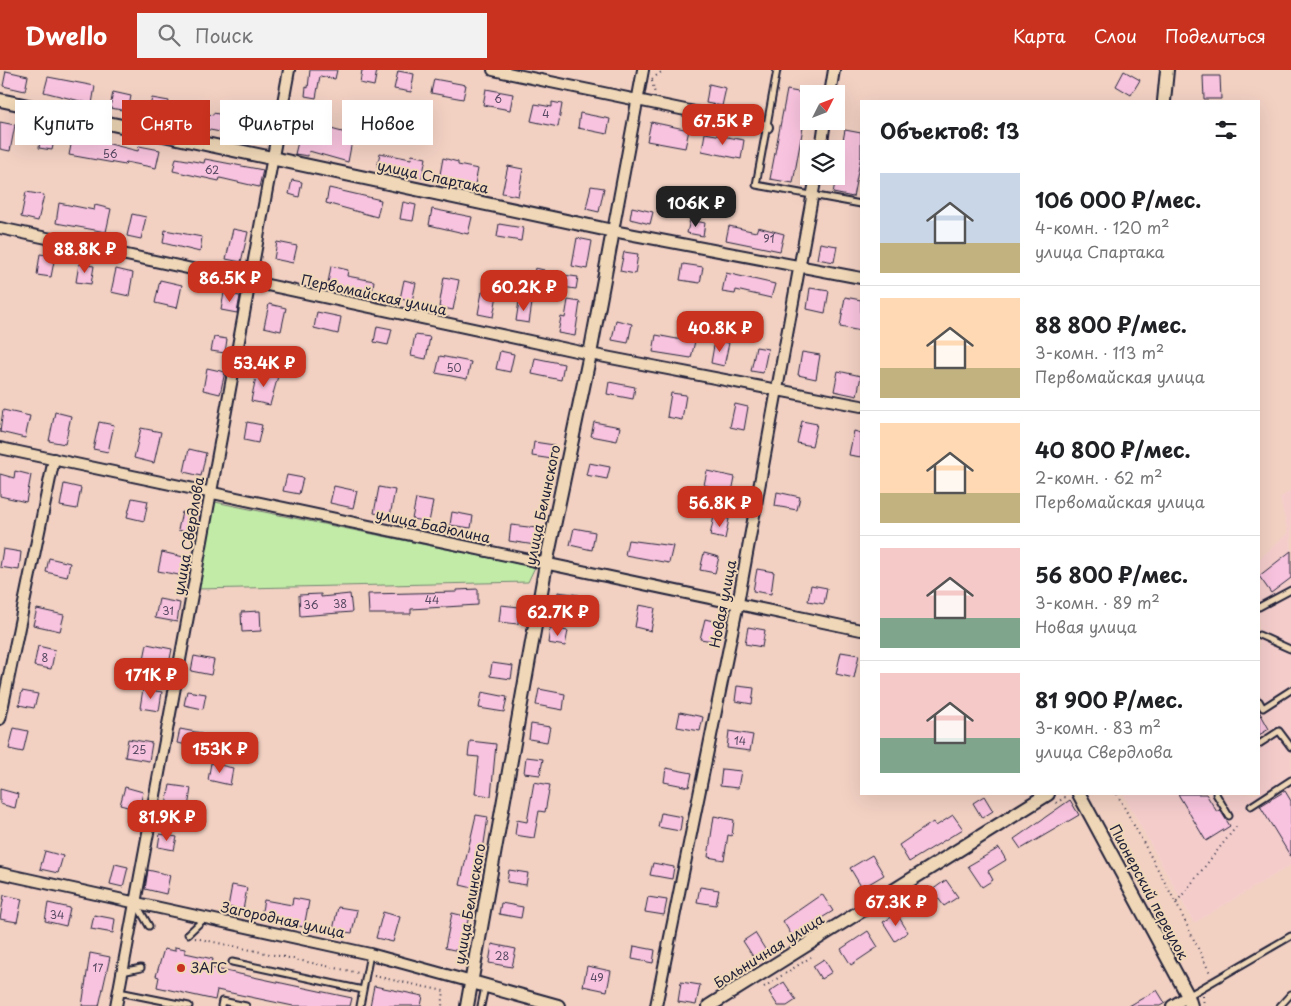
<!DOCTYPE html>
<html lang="ru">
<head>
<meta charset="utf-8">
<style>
  :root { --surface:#fff; --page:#f2f2f2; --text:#202124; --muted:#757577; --line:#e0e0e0; --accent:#c8321e }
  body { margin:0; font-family:"Playpen Sans",sans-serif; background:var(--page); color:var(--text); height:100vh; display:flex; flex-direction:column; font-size:19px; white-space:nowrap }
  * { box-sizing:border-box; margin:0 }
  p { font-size:16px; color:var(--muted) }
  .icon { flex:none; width:28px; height:28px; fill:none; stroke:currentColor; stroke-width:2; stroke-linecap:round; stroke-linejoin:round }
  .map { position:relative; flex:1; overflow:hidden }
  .side { position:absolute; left:860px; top:30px; width:400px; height:695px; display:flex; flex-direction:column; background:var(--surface); border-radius:0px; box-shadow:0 5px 20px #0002 }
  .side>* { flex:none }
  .hud { position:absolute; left:15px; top:30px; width:475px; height:45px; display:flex; gap:10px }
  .needle { width:32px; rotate:48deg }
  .fabs { position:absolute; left:800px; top:15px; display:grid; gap:10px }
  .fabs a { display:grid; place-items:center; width:45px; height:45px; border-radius:0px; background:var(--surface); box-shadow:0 5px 20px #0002; font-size:25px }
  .price { position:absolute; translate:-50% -42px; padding:0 11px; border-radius:10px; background:var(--accent); color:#fff; font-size:16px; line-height:32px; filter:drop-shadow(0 1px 2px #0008) }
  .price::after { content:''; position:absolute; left:50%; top:30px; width:15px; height:11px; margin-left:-8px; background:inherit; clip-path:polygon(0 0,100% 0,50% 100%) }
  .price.active { background:#222; color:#fff }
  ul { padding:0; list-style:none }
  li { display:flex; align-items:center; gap:15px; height:125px; padding:0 20px }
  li+li { border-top:1px solid var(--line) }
  li span { display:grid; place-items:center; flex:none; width:140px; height:100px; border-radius:0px; color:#555 }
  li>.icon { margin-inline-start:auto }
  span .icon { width:60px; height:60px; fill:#fffc; stroke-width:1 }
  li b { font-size:21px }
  h2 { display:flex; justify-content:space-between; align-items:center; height:60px; padding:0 20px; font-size:21px }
  .pill { padding:0 18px; border-radius:0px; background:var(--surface); box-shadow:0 5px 20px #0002; font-size:18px; line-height:45px }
  .pill.active { background:var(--accent); color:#fff }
  header { display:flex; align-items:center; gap:30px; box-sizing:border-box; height:70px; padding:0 25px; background:var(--accent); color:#fff }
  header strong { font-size:24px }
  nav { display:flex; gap:28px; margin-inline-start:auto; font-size:18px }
  .search { width:350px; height:45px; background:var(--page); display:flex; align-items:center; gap:12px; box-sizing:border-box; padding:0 18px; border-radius:0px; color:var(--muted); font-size:19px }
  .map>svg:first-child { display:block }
  .built { fill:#f4cdcb }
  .green { fill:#c2eba7; stroke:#728671 }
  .building { fill:#f8c3de; stroke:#22223b }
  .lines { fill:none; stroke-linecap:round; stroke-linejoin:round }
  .service-casing { stroke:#22223b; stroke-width:9 }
  .minor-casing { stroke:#22223b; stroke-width:14 }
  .tertiary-casing { stroke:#22223b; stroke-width:16 }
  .path { stroke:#22223b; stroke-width:2; stroke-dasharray:1 4; stroke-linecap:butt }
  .service { stroke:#efd7b7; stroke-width:5 }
  .minor { stroke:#efd7b7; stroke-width:10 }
  .tertiary { stroke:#efd7b7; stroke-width:12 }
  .poi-dot { fill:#c8321e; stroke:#efd7b7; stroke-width:2 }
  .labels { text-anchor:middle; stroke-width:4; stroke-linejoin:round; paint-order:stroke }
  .number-label { font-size:11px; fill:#584a64 }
  .street-label { font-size:14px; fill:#22223b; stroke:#efd7b7 }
  .poi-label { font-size:14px; fill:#22223b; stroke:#efd7b7; text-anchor:start }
</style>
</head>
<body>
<header>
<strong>Dwello</strong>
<div class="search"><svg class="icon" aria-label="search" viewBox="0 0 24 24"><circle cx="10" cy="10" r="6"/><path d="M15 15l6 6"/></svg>Поиск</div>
<nav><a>Карта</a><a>Слои</a><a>Поделиться</a></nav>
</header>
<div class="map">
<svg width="1291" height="936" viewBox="0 0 1291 936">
  <rect width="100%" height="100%" fill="#f2d1c3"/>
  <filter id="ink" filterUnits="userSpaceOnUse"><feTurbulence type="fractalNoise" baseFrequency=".02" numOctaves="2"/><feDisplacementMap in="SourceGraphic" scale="10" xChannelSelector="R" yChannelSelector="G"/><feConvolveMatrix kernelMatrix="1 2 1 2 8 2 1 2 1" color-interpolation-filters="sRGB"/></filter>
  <g filter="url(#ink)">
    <path class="built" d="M1291,420V795L1194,853L1123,724H1259V489L1288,463L1280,428Z"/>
    <path class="green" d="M215,432L535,497L528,512L197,519Z"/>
    <path class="building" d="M310,0H337L335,9L320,6L316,28L305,26L306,17L308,18Z
      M362,0H377L374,16L360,13Z
      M6,1L28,6L25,21L3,16Z
      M398,1L414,4L411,22L394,19Z
      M1124,1L1140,10L1131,25L1116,16Z
      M1203,6H1220L1221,29H1204Z
      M48,7L95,16L92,34L44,22Z
      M434,9L466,15L463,29L431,23Z
      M709,14L726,18L722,36L706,33Z
      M486,19L513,24L510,40L483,35Z
      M787,20L809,24L793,113L770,109Z
      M113,22L131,26L128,41L110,38Z
      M152,28L169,31L165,49L148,45Z
      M552,32L562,34L558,57L531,51L535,34L552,37Z
      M405,38L415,40L413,48L404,46Z
      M186,40L213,45V43L230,46L226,63L183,55Z
      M580,43L610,49L607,64L578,58Z
      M0,52L15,55L10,81L0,79Z
      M250,52L266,56L263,71L246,68Z
      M303,52L332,57L331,59L346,63L345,70L352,71L348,92L309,81L308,86L295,84Z
      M651,52L689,60L685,78L647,71Z
      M42,59L56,61L52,80L39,78Z
      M845,60L861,63V86L853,127L833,123Z
      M705,63L744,70L741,89L702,81Z
      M73,65L138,81L139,76L160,80L156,98L126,92L125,95L69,85Z
      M380,83L411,89L412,85L426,88L422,108L377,97Z
      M176,88L204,93L205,89L263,100L259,117L220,108L219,111L173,101Z
      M443,88L458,92V95L478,99L474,119L439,110Z
      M508,96L523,99L518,126L502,123Z
      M292,110L302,112L299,127L289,124Z
      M591,116L604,118L599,142L586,139Z
      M329,118L381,130L377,147L326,133Z
      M26,122L44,125L38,151L21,147Z
      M403,132L416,135L413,151L400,149Z
      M59,133L94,140L95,135L111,139L106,162L56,153Z
      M632,137L653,142L650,154L630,149Z
      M432,139L472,147L468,164L429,155Z
      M132,144L146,147L141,169L127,166Z
      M690,150L705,153L703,166L687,163Z
      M499,154L523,158L521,171L497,167Z
      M729,156L756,162L758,157L784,164L780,181L726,170Z
      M233,159L248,162L241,192L226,189Z
      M165,160L202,167L200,182L163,173Z
      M577,168L592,171L587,199L572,196Z
      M277,172L297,176L293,193L274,189Z
      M820,173L837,176L834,192L817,189Z
      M624,182L638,184L635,204L620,201Z
      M40,184L55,186L51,207L37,205Z
      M79,194L94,196L91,214L76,212Z
      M683,194L703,197L700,213L680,210Z
      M331,196L348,200L347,206L374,211L372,223L328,213Z
      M535,198L544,200L542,212L533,210Z
      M116,199L133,203L129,226L111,222Z
      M726,203L775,214L771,228L736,220L735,224L722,222Z
      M563,205L578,207L576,219L562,217Z
      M444,207L459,210L453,240L439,237Z
      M160,210L182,215L177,238L155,233Z
      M404,210L416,213L412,231L400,229Z
      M810,218L829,221L825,243L807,239Z
      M482,222L497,225L493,247L478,244Z
      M224,223L240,226L237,243L221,240Z
      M845,227L861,230V261L840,257Z
      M568,230L580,232L575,266L558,263L561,247L565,248Z
      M519,231L532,233L529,253L516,251Z
      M269,234L286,238L281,261L264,257Z
      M317,242L341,247L338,264L314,258Z
      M616,250L632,254L628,273L612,270Z
      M377,256L392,259L388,275L374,272Z
      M415,265L430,267L426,289L411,286Z
      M656,265L682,270L683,265L696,267L691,288L653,282Z
      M214,267L227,269L225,283L211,281Z
      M715,270L729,273L724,296L711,293Z
      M756,277L768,279L763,303L751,301Z
      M500,281L514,284L510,302L496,299Z
      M802,282L820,285L816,309L798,305Z
      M440,286L471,292L467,309L436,303Z
      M535,288L564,294L561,310L532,304Z
      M207,298L225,302L220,324L203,320Z
      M838,301L861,306L857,326L834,321Z
      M257,302L278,306L270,335L251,331Z
      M609,312L635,317L633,329L607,324Z
      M671,323L686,325L682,350L667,347Z
      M735,334L748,337L744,360L730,357Z
      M3,340L30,346L25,368L0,362Z
      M55,342L71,346L65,374L49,371Z
      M802,351L817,354L812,376L797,373Z
      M99,352L114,355L108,382L93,379Z
      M247,352L262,355L258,373L244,370Z
      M594,352L620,357L617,371L591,366Z
      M141,358L161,362L154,393L134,388Z
      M854,361L861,363V387L849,385Z
      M534,372L554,375L552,389L532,386Z
      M189,379L206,383L201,406L184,402Z
      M589,393L610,397L607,409L586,405Z
      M15,401L31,405L26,432L0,426V404L14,408Z
      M707,401L735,407L732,422L704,415Z
      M287,405L303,408L299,424L283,421Z
      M64,414L81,418L77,439L60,436Z
      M334,416L357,421L353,438L330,433Z
      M379,417L395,420L390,446L374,443Z
      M777,422L800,427L797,440L775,436Z
      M132,428L148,431L144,451L127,447Z
      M416,429L433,432L429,452L412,449Z
      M182,442L200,446L196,464L178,460Z
      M452,442L473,446L471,458L450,455Z
      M714,446L729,449L725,469L710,466Z
      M511,455L537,458L535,475L509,471Z
      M574,458L595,462L592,480L570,475Z
      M628,470L673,476L669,493L625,485Z
      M3,479L21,482L19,500L0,497Z
      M1291,481V508L1271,523L1259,506Z
      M162,482L188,488L184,506L158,501Z
      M704,483L719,487L715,503L700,500Z
      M49,488L70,493L67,507L46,502Z
      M757,499L774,502L771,524L753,521Z
      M811,515L827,518L824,534L808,531Z
      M478,519V535L411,539V544H369L368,524L457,522V520Z
      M558,522L579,525L577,540L556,536Z
      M321,524V527L350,524L352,542L300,546L299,525Z
      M159,529L180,533L177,552L155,548Z
      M501,535L519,537L518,554L499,552Z
      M639,535L655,538L651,561L635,557Z
      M37,539L64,545L60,561L33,555Z
      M260,541L261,561L242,562L241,542Z
      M705,549L717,552L713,571L700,569Z
      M748,557L765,560L762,577L745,574Z
      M550,558L568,561L565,576L548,573Z
      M147,574L172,579L169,594L144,589Z
      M38,576L55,580L51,599L34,596Z
      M841,582L859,585L854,608L836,604Z
      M194,586L214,590L211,605L191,601Z
      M492,593L513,596L511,609L490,606Z
      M737,616L754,618L752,634L735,631Z
      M143,619L162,622L159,641L140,638Z
      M539,619L565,624L563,640L536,635Z
      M22,621L38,624L34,638L19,635Z
      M187,621L206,624L203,639L184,635Z
      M482,622L507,627L504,642L479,638Z
      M1259,641L1269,659L1259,665Z
      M680,642L703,647L700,661L677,657Z
      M531,654L550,657L547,672L529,669Z
      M14,658L28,661L23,682L9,679Z
      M180,659L201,663L198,677L177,673Z
      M729,661L753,665L750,681L727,678Z
      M128,669L152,673L149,691L125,687Z
      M470,671L496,674L491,726L475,724L479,687L468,686Z
      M526,687L543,689L540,705L524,703Z
      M211,693L233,698L230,715L208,710Z
      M666,698L692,703L689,717L664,712Z
      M722,699L741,701L738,718L720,716Z
      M534,712L550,715L545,742L539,741L534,768L515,765L517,750L527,752Z
      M170,715L191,718L188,738L166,735Z
      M125,717L143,722L139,740L120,735Z
      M0,719L18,724L15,738L0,734Z
      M1285,721L1291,731V787L1260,736Z
      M1178,724H1206L1217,742L1220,740L1230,756L1206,771Z
      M984,726L993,741L982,748L973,733Z
      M1070,730L1079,745L1021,779L1014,769Z
      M661,743L682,747L680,761L658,757Z
      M476,745L488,747L477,819L460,815Z
      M953,745L963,759L909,792L899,775L933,752L936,756Z
      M714,746L734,750L732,766L728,765L724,790L708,787Z
      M160,764L177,767L174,780L158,777Z
      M999,778L1006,790L988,801L993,810L982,817L968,796Z
      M45,781L63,786L58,803L40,799Z
      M872,785L884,805L862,818L850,798Z
      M653,793L674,797L672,809L650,805Z
      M115,794L128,797L123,817L110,814Z
      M148,800L170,805L166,824L145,819Z
      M509,800L528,803L526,815L507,812Z
      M946,810L958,827L944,836L932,820Z
      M232,815L247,818L243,840L228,837Z
      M700,817L719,820L716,835L697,832Z
      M822,824L833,841L792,866L783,851Z
      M4,825L22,829L17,852L0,849Z
      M648,827L667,830L664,845L645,842Z
      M293,828L309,831L304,857L288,854V851L261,846L264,830L292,835Z
      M48,833L70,838L66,856L45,851Z
      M501,833L523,837L521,848L499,844Z
      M338,837L357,840L352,863L333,860Z
      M383,842L400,847L393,872L376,868Z
      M452,843L469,847L459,881L445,878Z
      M897,844L908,862L895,871L883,852Z
      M94,845L115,849L113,863L91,859Z
      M868,861L878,877L851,895L841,879Z
      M755,863L768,884L756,891L743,871Z
      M492,874L516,879L512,897L489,893Z
      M634,876L655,880L653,893L632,889Z
      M175,877L185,879V883L213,889L211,898L352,928L350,936H293L217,920L215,930L157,917L159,907L156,906L164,879L175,881Z
      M90,883L110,887L99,936H82Z
      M824,889L832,902L821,909L813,896Z
      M587,896L611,901L607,921L583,916Z
      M681,912L700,915L696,935L678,932Z
      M784,912L796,930L787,936H778L769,922Z
      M374,916L423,926L421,936H370Z
      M1157,920L1165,933L1160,936H1129Z"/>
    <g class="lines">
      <g class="service-casing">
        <path id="service" d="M777,0L756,115L861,134
          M1259,537L1291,520
          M1259,565L1290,579
          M1259,631L1263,638L1291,620
          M1259,674L1279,661L1291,677
          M1216,724L1229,746
          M1251,736L1291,710
          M137,835L149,856
          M188,864L205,848
          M232,892L363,920
          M122,902L141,898
          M119,922L189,936
          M1188,926L1291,866
          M221,936L222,931L246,936
          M360,936L370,884
          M481,936L485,917
          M1280,936L1291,924"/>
      </g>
      <g class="minor-casing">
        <path id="minor" d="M493,0L767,57
          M643,0L613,161L861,208
          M830,24L834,0
          M821,79L825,51
          M0,158L590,284L861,336
          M0,378L861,560
          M0,649L54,389
          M0,803L370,884L472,912
          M116,936L289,0
          M656,936L738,533L816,106
          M1172,936L1188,926"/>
      </g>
      <g class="tertiary-casing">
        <path id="tertiary" d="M0,30L613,161L590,284L546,494L467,936
          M1164,31L1167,0
          M1079,724L1188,926L1191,936
          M472,912L558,936
          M709,936L1048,724"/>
      </g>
      <path class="path" d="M652,9L664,0
        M652,11L655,24
        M1117,724L1176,833L1236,757
        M1056,733L1067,726
        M1176,833L1210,903
        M195,868L359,903
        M374,906L444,921L442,936
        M764,917L811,887
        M1203,926L1204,936"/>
      <use href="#service" class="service"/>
      <use href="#minor" class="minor"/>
      <use href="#tertiary" class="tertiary"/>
    </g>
  </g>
  <circle class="poi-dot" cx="181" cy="898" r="5"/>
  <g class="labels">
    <g class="number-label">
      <text x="498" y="33">6</text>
      <text x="546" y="48">4</text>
      <text x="110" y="88">56</text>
      <text x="212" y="104">62</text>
      <text x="769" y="173">91</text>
      <text x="454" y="302">50</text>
      <text x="432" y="534">44</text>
      <text x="340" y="538">38</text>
      <text x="311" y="539">36</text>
      <text x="168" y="545">31</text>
      <text x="45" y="592">8</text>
      <text x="740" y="675">14</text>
      <text x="139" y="684">25</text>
      <text x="57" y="849">34</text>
      <text x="502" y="890">28</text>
      <text x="98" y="902">17</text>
      <text x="597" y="912">49</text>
    </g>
    <g class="street-label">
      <text transform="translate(433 107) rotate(12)" y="5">улица Спартака</text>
      <text transform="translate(374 225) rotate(12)" y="5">Первомайская улица</text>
      <text transform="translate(543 435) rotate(-78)" y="5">улица Белинского</text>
      <text transform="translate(433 456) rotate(12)" y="5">улица Бадюлина</text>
      <text transform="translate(189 466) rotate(-80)" y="5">улица Свердлова</text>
      <text transform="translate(723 534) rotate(-79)" y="5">Новая улица</text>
      <text transform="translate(1149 822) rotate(62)" y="5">Пионерский переулок</text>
      <text transform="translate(470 834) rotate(-80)" y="5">улица Белинского</text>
      <text transform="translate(283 850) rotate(12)" y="5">Загородная улица</text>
      <text transform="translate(769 881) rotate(-32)" y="5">Больничная улица</text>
    </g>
    <g class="poi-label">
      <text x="191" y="903">ЗАГС</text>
    </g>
  </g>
</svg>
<div class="fabs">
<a><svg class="needle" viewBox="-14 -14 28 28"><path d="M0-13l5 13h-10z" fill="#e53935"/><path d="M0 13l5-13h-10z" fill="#757577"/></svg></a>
<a><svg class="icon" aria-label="layers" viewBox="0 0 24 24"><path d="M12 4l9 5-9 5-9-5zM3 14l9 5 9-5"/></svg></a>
</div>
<b class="price" style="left:723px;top:76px">67.5K ₽</b>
<b class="price active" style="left:696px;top:158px">106K ₽</b>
<b class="price" style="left:85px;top:204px">88.8K ₽</b>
<b class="price" style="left:230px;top:233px">86.5K ₽</b>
<b class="price" style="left:524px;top:242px">60.2K ₽</b>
<b class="price" style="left:720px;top:283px">40.8K ₽</b>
<b class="price" style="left:264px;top:318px">53.4K ₽</b>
<b class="price" style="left:720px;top:458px">56.8K ₽</b>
<b class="price" style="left:558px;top:567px">62.7K ₽</b>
<b class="price" style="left:151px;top:630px">171K ₽</b>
<b class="price" style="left:220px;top:704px">153K ₽</b>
<b class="price" style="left:167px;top:772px">81.9K ₽</b>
<b class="price" style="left:896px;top:857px">67.3K ₽</b>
<div class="hud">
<a class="pill">Купить</a>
<a class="pill active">Снять</a>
<a class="pill">Фильтры</a>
<a class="pill">Новое</a>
</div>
<section class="side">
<h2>Объектов: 13<svg class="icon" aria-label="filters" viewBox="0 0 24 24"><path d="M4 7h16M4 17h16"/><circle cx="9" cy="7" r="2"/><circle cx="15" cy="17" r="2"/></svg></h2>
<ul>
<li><span style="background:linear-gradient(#c9d6e8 70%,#c2b280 0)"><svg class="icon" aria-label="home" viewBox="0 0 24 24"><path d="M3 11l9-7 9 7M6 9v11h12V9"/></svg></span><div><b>106 000 ₽/мес.</b><p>4-комн. · 120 m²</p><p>улица Спартака</p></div></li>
<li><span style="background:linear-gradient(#ffd9b3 70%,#c2b280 0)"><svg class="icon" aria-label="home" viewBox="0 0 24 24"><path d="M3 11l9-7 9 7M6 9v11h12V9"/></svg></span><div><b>88 800 ₽/мес.</b><p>3-комн. · 113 m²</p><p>Первомайская улица</p></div></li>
<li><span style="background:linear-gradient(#ffd9b3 70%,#c2b280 0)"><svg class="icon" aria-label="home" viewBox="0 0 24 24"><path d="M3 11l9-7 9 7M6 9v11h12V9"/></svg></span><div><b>40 800 ₽/мес.</b><p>2-комн. · 62 m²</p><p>Первомайская улица</p></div></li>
<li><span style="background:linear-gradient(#f6c9c9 70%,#7fa58c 0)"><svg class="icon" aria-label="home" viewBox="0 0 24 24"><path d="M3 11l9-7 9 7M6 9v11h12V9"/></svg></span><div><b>56 800 ₽/мес.</b><p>3-комн. · 89 m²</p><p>Новая улица</p></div></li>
<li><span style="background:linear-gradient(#f6c9c9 65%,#7fa58c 0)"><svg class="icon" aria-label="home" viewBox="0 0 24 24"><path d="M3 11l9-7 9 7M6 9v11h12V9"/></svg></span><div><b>81 900 ₽/мес.</b><p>3-комн. · 83 m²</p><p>улица Свердлова</p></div></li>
</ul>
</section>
</div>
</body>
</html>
